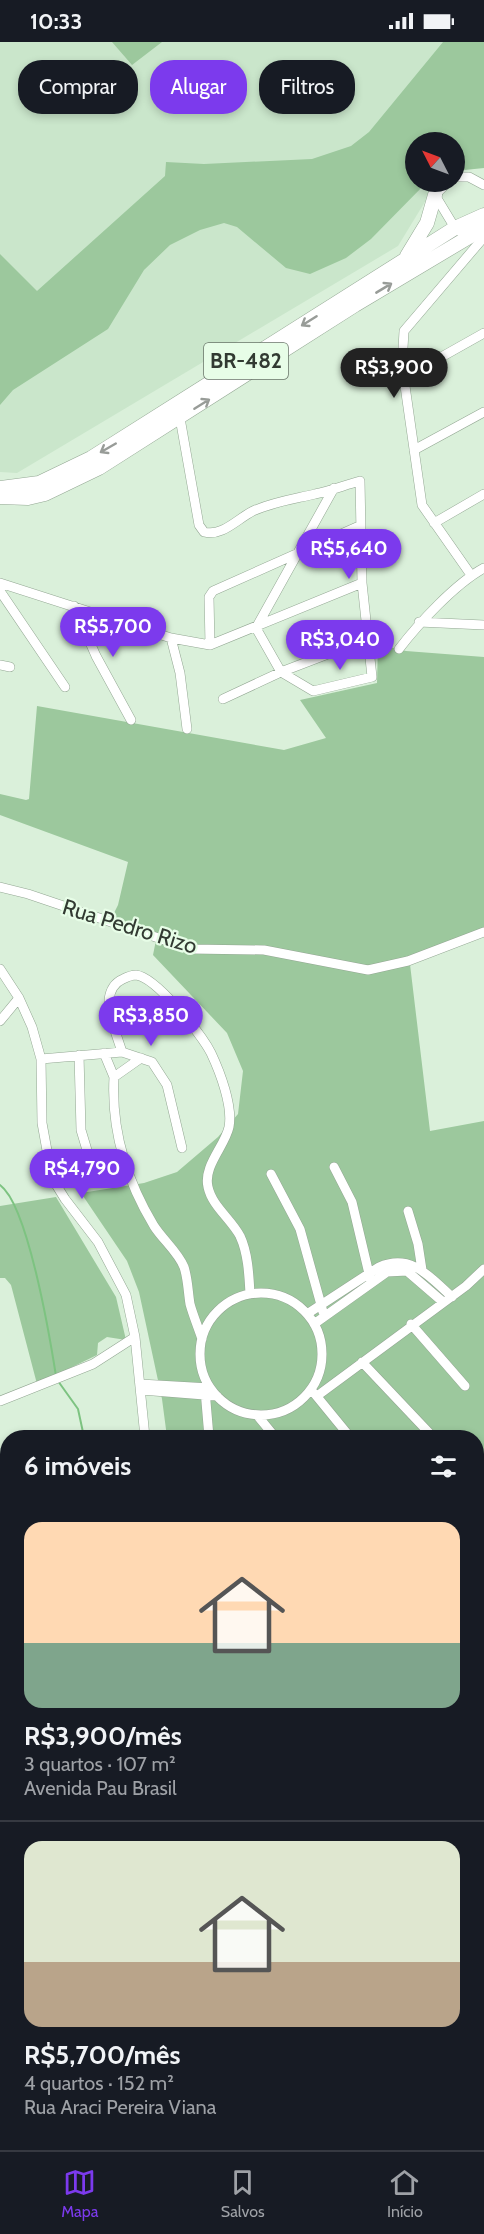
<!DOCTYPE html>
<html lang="pt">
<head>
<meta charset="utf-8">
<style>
  :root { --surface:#171b24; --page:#20242c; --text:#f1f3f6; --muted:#9ea1a6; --line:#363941; --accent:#7c3aed }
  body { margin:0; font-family:Cabin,sans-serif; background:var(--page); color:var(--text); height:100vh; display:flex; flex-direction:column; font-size:22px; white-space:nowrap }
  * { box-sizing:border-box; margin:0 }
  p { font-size:20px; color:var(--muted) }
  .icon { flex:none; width:33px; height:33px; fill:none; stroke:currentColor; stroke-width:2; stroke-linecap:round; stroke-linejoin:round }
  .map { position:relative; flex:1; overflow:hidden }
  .drawer { position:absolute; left:0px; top:1388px; width:484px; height:722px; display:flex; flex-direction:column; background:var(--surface); border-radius:24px 24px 0 0; box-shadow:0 3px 9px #0003 }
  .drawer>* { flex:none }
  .top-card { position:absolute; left:18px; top:18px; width:448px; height:54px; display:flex; gap:12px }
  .needle { width:39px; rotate:312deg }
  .tools { position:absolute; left:405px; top:90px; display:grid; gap:12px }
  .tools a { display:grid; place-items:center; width:60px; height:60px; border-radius:50%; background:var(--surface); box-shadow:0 3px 9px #0003; font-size:30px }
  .price { position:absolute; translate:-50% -51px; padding:0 14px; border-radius:21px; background:var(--accent); color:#fff; font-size:20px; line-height:39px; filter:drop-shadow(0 2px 3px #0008) }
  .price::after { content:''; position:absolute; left:50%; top:36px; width:18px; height:14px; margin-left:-9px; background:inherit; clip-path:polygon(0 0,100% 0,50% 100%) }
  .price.selected { background:#222; color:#fff }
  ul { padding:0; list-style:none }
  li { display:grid; align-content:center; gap:12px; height:318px; padding:0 24px }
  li+li { border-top:2px solid var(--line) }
  li span { display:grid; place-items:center; height:186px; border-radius:18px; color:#555 }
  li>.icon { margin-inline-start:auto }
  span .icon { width:108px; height:108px; fill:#fffc; stroke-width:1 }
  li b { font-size:26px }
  h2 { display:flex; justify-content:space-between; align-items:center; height:72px; padding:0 24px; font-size:26px }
  .chip { padding:0 21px; border-radius:24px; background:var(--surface); box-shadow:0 3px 9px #0003; font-size:21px; line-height:54px }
  .chip.selected { background:var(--accent); color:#fff }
  .status { display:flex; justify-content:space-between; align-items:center; height:42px; padding:0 30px; background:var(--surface); direction:ltr }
  .status svg { height:16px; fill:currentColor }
  .tab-bar { display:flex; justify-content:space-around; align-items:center; height:84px; border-top:2px solid var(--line); background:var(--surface); font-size:16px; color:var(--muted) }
  .tab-bar a { display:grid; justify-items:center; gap:3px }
  .tab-bar .selected { color:var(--accent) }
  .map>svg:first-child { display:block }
  .built { fill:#cae6cb }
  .green { fill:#9cc89d }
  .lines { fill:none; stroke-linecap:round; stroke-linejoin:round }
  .stream { stroke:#7dc381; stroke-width:2 }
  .minor-casing { stroke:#93a793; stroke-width:10 }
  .highway-casing { stroke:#93a793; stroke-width:15 }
  .minor { stroke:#fff; stroke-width:9 }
  .highway { stroke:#fff; stroke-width:14 }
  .oneway { stroke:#989c98 }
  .labels { text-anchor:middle; stroke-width:4.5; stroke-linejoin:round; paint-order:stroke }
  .shield { fill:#e7fde7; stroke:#687468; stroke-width:1.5 }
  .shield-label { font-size:21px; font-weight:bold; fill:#323a32 }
  .street-label { font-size:22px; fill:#323a32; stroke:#e7fde7 }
</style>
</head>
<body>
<div class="status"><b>10:33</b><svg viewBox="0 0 49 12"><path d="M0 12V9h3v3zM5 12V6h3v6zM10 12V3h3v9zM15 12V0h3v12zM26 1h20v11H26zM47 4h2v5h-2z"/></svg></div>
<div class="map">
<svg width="484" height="2108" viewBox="0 0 484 2108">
  <rect width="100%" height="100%" fill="#daf0da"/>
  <path class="built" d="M0,0H484L454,100H416V140H437L398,204L17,431L0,430Z"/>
  <path class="green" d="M112,0H162L132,23Z
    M443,0H484V126L455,129L454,100H416V140H427L371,197L346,216L310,232L286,226L237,185L224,181L200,188L170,203L144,228L108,287L13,348L0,363V212L37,249L165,134L166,120L204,122L312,117L351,104L369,90Z
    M378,602L406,609L484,615V895L409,914L430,1089L484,1079V1757L477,1761V1395H167L162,1357L139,1250L127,1219L81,1151L144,1141L177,1130L218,1095L238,1072L243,1029L227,991L153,913L156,898L110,879L118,863L128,820L0,773V752L26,758L29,757L37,664L284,708L326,696L300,658L377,641Z
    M56,1155L116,1255L126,1298L107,1295L98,1301L97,1313L37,1342L11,1243L5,1236H0V1164Z
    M7,1616L8,2102H447L449,2108H0V1656L6,1632L3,1620Z"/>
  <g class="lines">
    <path class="stream" d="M0,1143C28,1163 50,1296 56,1334
      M58,1339L78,1367L84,1395
      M0,1540L8,1536
      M477,1947L484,1946
      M416,2102L418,2108"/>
    <g class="minor-casing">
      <path id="minor" d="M454,135H469L484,143
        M448,140L435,153L455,186L468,195
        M404,336L484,291
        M180,376L199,483L204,490C222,495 237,477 253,469C273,460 294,457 315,452C330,449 345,443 360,439L362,541L372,635L313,649L281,630L256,586L334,446
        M414,408L484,370
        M434,481L484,452
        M471,533L422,463L402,323L404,289L484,195
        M0,541L171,596L210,603L362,541
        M0,549L65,645
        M74,564L96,614L131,678
        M419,580L484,583
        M171,596L180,631L187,687
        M210,603L209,555L213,549L359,484
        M399,607C419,581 455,542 484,526
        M0,623L10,625
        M223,657L281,630L367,597
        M0,845L28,852L191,907L264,908L368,928L408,919L484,890
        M0,927L19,956L32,985L41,1017L42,1081L52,1136L65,1157L98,1200L126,1253L135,1295L145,1395
        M0,979L19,956
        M122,1010C117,994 109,975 109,958C110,948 114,941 123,937C127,935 132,933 136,933C156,935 202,993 211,1011C220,1030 233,1064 229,1085C225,1104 203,1124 208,1145C212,1164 231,1177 240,1194C248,1211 249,1233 250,1252
        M104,1011L114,1035
        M79,1013L81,1088L95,1135
        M141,1016L114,1035C111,1088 127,1139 154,1184C163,1198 178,1210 184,1225C188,1237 188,1250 190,1262C193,1273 198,1285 202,1297
        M41,1017L122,1010L152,1020L167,1043L182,1106
        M334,1125L352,1160L370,1236
        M271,1132L300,1187L323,1270
        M408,1169L418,1202L422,1228
        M200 1312a61 61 0 1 1 122 0a61 61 0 1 1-122 0Z
        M307,1272L379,1225C411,1211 429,1234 452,1255
        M314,1282L387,1230L407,1229L443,1260
        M411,1282L465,1344
        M362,1320L433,1395
        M140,1342L210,1346
        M141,1348L217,1354
        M205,1348L209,1395
        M314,1351L350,1395
        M317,1354L466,1244L484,1227
        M0,1359L93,1322L135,1295
        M257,1373L275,1395
        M477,1792L484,1790
        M477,1827L484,1825
        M477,1883L484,1882
        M477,1938L484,1937
        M477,2004L484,2002
        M453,2102L456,2108"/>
    </g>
    <g class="highway-casing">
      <path id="highway" d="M407,214L427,181L435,153
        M0,446L39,441L91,416L455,186L484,173
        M0,455L28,456L45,452L99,426L355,263L484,186"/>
    </g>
    <use href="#minor" class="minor"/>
    <use href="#highway" class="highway"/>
  </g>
  <defs><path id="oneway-shaft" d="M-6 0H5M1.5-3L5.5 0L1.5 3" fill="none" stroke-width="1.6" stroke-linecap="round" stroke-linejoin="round" transform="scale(1.5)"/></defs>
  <g class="oneway">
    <use href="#oneway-shaft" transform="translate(384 246) rotate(-31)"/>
    <use href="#oneway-shaft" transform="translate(309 279) rotate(148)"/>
    <use href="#oneway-shaft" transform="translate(202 362) rotate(-32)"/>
    <use href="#oneway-shaft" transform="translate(108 406) rotate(150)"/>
  </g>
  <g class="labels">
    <rect class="shield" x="204" y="301" width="84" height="36" rx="4.5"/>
    <g class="shield-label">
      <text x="246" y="326">BR-482</text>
    </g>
    <g class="street-label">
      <text transform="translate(130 884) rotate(17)" y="8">Rua Pedro Rizo</text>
    </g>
  </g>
</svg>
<div class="tools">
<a><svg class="needle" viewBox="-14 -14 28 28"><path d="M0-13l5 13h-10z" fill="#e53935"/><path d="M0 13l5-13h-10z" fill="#9ea1a6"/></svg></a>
</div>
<b class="price selected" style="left:394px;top:357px">R$3,900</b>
<b class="price" style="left:349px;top:538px">R$5,640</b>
<b class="price" style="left:113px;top:616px">R$5,700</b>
<b class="price" style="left:340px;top:629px">R$3,040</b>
<b class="price" style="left:151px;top:1005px">R$3,850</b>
<b class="price" style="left:82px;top:1158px">R$4,790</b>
<div class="top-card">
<a class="chip">Comprar</a>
<a class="chip selected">Alugar</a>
<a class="chip">Filtros</a>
</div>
<section class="drawer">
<h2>6 imóveis<svg class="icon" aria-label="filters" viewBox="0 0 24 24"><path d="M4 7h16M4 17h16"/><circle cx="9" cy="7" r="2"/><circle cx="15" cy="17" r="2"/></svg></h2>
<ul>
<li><span style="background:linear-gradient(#ffd9b3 65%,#7fa58c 0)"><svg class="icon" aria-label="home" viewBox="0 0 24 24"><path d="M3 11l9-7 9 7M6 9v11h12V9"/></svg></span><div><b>R$3,900/mês</b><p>3 quartos · 107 m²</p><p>Avenida Pau Brasil</p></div></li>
<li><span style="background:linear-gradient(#dfe7d0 65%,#b9a48a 0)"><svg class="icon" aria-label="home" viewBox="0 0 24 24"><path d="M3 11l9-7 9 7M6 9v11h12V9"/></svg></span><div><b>R$5,700/mês</b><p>4 quartos · 152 m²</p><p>Rua Araci Pereira Viana</p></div></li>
</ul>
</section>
</div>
<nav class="tab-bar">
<a class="selected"><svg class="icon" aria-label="map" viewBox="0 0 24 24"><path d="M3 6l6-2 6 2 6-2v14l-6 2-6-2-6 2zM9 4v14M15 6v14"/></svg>Mapa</a>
<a><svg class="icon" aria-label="saved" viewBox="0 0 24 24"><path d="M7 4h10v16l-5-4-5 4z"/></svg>Salvos</a>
<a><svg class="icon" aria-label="home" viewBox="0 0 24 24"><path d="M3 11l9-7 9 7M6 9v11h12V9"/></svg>Início</a>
</nav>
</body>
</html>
